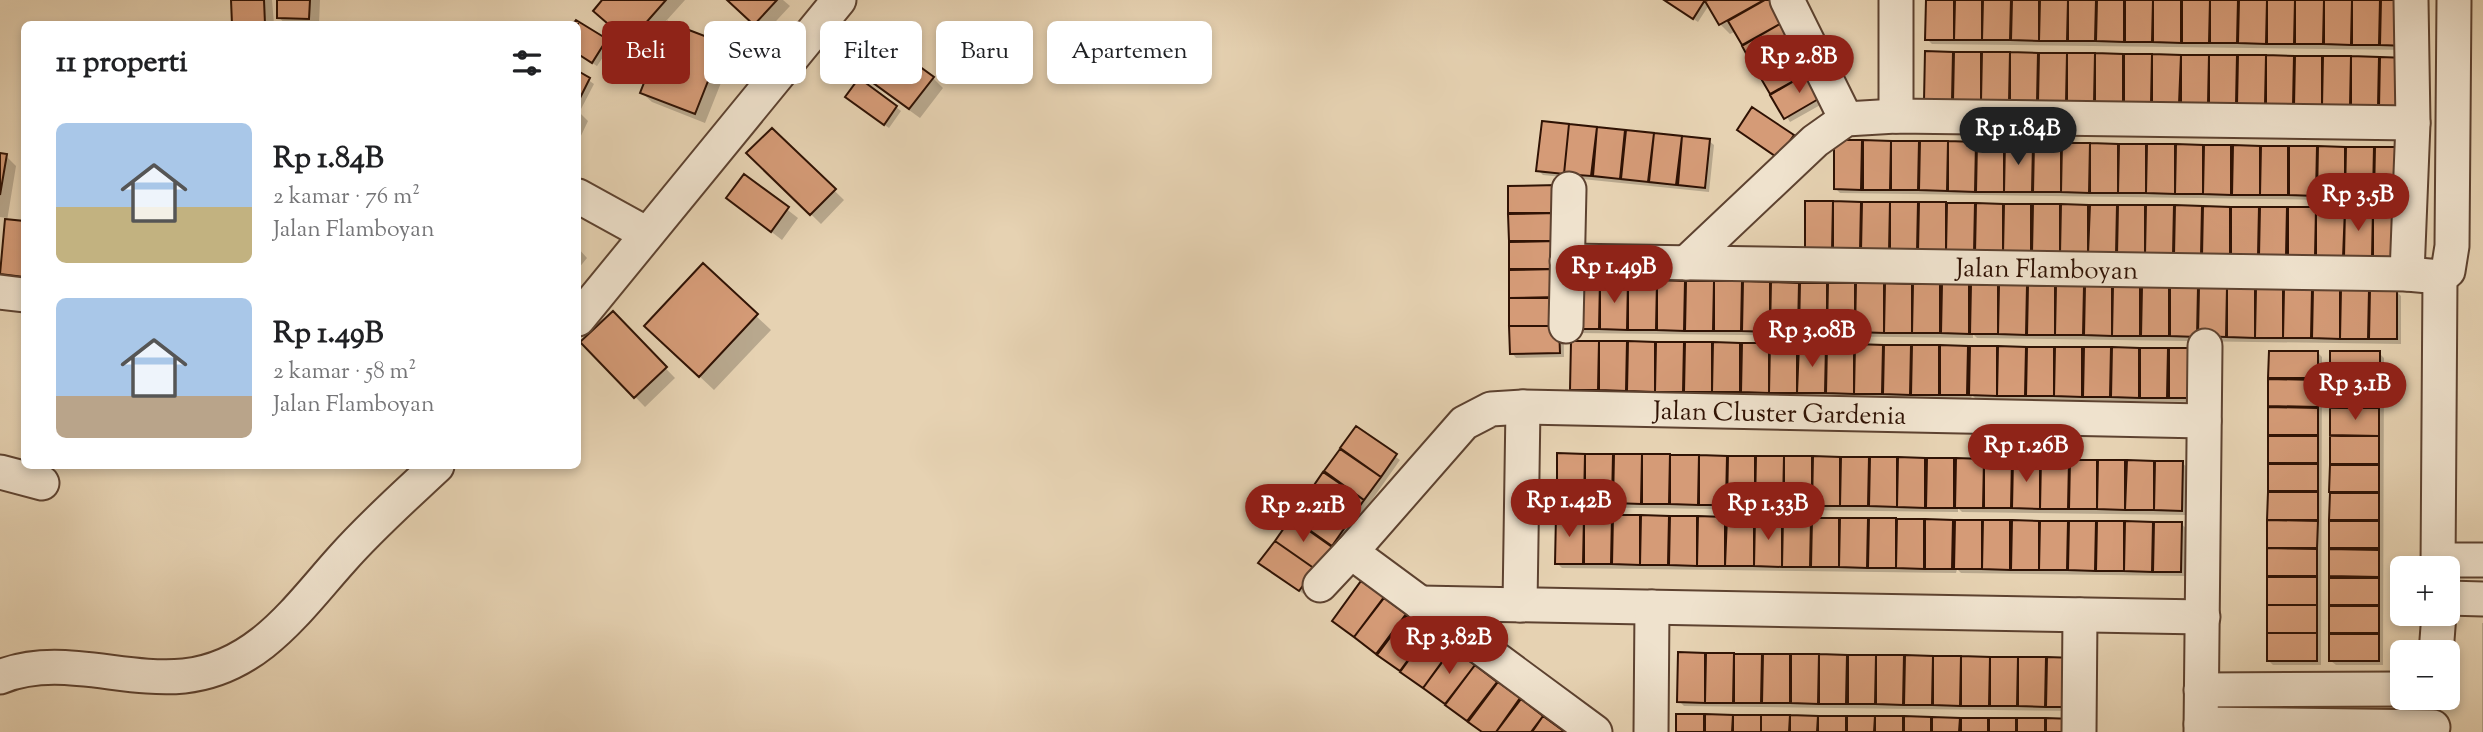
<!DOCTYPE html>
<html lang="id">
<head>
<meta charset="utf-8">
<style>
  :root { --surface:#fff; --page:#f6f6f6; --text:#202124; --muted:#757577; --accent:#8f2418 }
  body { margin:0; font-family:"Sorts Mill Goudy",serif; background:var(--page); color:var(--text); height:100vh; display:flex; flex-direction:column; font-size:26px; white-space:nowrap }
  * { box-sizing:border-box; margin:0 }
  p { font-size:23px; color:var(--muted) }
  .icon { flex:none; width:38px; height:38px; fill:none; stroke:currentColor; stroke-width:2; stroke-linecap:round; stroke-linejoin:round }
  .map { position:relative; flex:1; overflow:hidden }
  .panel { position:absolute; left:21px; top:21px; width:560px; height:448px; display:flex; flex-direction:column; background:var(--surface); border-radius:10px; box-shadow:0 4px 10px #0003 }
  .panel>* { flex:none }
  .guide { position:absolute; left:602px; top:21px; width:665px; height:63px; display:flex; gap:14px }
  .tools { position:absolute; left:2390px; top:556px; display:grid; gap:14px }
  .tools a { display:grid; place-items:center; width:70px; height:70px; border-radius:10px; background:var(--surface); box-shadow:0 4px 10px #0003; font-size:35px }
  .price { position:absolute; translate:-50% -60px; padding:0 16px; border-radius:24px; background:var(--accent); color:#fff; font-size:23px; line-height:46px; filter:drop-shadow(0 2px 4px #0008) }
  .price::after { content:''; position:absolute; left:50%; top:42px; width:21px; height:16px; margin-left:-10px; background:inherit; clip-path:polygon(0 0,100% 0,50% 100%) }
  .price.on { background:#222; color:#fff }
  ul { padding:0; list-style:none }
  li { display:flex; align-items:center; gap:21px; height:175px; padding:0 35px }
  li span { display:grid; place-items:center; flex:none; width:196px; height:140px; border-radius:10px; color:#555 }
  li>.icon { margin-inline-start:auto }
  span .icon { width:84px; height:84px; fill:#fffc; stroke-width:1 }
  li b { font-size:30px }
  h2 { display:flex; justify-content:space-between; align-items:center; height:84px; padding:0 35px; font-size:30px }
  .chip { padding:0 24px; border-radius:10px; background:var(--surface); box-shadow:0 4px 10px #0003; font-size:24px; line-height:63px }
  .chip.on { background:var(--accent); color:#fff }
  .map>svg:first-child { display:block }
  .shadow { fill:#0003 }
  .building { fill:#d59b77; stroke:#2f1204; stroke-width:2 }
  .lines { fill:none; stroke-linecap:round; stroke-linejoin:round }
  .street-casing { stroke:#5d4230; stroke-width:37 }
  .street { stroke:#efe2cd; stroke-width:33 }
  .labels { text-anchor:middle; stroke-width:6; stroke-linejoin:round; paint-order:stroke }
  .street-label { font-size:26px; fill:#2f1204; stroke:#efe2cd }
</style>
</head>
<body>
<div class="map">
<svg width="2483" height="732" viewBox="0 0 2483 732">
  <rect width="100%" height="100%" fill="#e6d2b2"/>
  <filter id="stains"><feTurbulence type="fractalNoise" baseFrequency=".00286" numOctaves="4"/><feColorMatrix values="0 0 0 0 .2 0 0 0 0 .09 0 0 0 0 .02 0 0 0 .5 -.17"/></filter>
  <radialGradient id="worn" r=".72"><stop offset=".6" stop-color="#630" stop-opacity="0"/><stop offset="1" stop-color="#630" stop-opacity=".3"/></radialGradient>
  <path class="shadow" d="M232,0H272L274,24H234Z
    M279,0H320L319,24H286L278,17Z
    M605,0H685L639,51L605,21Z
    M729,0H783L790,6L765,33Z
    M1776,0L1831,99L1790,122L1736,31L1730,34L1720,24L1709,5L1698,22L1666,1Z
    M1928,0H2410L2412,50L1932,44L1927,39Z
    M576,22L611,45L597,66L578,54Z
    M722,45L732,55L705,123L652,102L642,93Z
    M1927,53L2407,59L2411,111L1931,105Z
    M857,69L933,78L943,88L920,118L866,79Z
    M578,73L594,84L581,109L578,107Z
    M852,102L896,107L901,111L889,128Z
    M578,111L588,121L578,142Z
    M1543,123L1709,141L1714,145L1709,192L1543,175L1538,170Z
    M772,130L844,200L821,224L748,153Z
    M1836,142L2401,149L2405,201L1840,193L1836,189Z
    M0,155L6,156L16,166L7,221L24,223V285L11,284L1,274L7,218L0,217Z
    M744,176L798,218L782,240L728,198Z
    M1510,187L1562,192L1564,357L1516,358L1512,353Z
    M1807,203L2400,210L2404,262L1811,254Z
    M578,248L587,258L578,269Z
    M703,266L771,330L714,390L661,340Z
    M1574,281L1968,286L1973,290V286L2397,292L2401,296V344L1977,338L1973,334V338L1578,333Z
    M613,314L675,378L645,407L583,343Z
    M1573,342L1967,348L1971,352V348L2196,350L2200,402L1976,399L1972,395L1971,399L1577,394L1572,390Z
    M2270,353H2318L2322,357L2321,665H2273L2268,660Z
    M2332,353H2379L2384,358L2383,665H2336L2331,661Z
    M1356,428L1400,460L1305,595L1261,563Z
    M1559,455L1953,460L1958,464V460L2182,463L2187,467L2186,515L1962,512L1958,508V512L1563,507L1558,502Z
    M1558,516L1952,521L1956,526L1957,521L2181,524L2186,528L2185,576L1961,573L1957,569L1956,573L1562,568L1557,563Z
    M1362,584L1562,732H1482L1338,625Z
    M2482,623H2483V732H2482Z
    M1679,654L2074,660L2078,711L1684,706L1679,701Z
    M1678,716L2073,721L2077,732H1678Z"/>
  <path class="building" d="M231,0H264L265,24H232Z
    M277,0H310L309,19L277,18Z
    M602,0H666L629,42L593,11Z
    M727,0H777L754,25Z
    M1664,0H1705L1693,19Z
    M1708,0H1764L1719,25L1705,1Z
    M1765,0H1773L1785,21L1742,45L1728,21Z
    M1926,0H1954V40H1925Z
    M1955,0H1982V40H1954Z
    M1983,0H2011L2010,40H1982Z
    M2012,0H2039V41L2011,40Z
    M2040,0H2068L2067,41H2039Z
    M2068,0H2096L2095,41H2068Z
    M2097,0H2124V42L2096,41Z
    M2125,0H2153L2152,42H2125Z
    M2153,0H2181V43L2153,42Z
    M2182,0H2210L2209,43H2182Z
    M2210,0H2238L2237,43H2210Z
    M2239,0H2267L2266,44L2238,43Z
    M2267,0H2295L2294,44H2267Z
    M2295,0H2324L2323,44H2295Z
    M2324,0H2352L2351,45L2324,44Z
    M2352,0H2380L2379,45H2352Z
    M2381,0H2409L2408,46L2380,45Z
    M576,20L607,39L592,63L578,54V24H573Z
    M1785,21L1799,45L1755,70L1742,46Z
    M668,22L723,43L695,114L640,93Z
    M879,37L934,77L909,109L854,69Z
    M1799,46L1813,70L1770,94L1756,70Z
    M1925,51L1953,52L1952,101H1924Z
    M1954,52H1981V101H1953Z
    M1982,52H2010L2009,102L1981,101Z
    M2010,52L2038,53L2037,102H2010Z
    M2039,53H2067L2066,103L2038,102Z
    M2067,53H2095L2094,103H2067Z
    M2095,53L2123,54V103H2095Z
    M2124,54H2152L2151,104L2124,103Z
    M2152,54L2181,55L2179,104H2152Z
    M2181,55H2209L2208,104H2181Z
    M2209,55H2237L2236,105L2209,104Z
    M2238,55H2266L2265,105H2237Z
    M2266,55L2294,56L2293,106L2266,105Z
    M2295,56H2322V106H2294Z
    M2323,56H2351L2350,106H2322Z
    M2351,56L2379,57L2378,107L2351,106Z
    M2380,57L2407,58V107H2379Z
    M1813,70L1827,94L1784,119L1770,95Z
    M578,71L590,78L578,102Z
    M859,78L897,106L884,125L845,97Z
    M1752,107L1794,135L1778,158L1737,130Z
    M1542,121L1569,124L1564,174L1536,171Z
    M1569,124L1597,127L1591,176L1564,174Z
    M1597,127L1625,130L1620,179L1593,176Z
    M772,128L836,189L810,215L746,153Z
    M1626,130L1654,133L1648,182L1621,179Z
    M1654,133L1682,136L1676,185L1649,182Z
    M1682,136L1710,139L1705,188L1678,185Z
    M1834,140H1862L1861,190L1834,189Z
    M1863,140L1891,141L1890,190H1863Z
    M1891,141H1919L1918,190H1891Z
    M1920,141H1948L1947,191L1919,190Z
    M1948,141L1976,142L1975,192L1948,191Z
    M1977,142H2004V192H1976Z
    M2005,142L2033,143L2032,192H2004Z
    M2034,143H2061V192H2033Z
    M2062,143H2090L2089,193L2061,192Z
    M2090,143L2118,144V193H2090Z
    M2119,144H2146V193H2118Z
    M2147,144H2175V194L2146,193Z
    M2176,144L2203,145V194H2175Z
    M2204,145H2231V195L2203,194Z
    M2233,145L2260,146V195H2232Z
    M2261,146H2288V195H2260Z
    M2289,146H2317L2316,196L2289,195Z
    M2318,146L2345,147V196H2317Z
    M2346,147H2374L2373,196H2345Z
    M2375,147H2402L2401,197L2374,196Z
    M0,153L7,154L0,195Z
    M744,174L789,207L771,232L726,198Z
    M1558,185V213H1508V186Z
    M1805,201H1833L1832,251L1805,250Z
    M1833,201L1861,202L1860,251H1833Z
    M1862,202H1890L1889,252L1861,251Z
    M1890,202H1918L1917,252H1890Z
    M1919,202H1946V252H1918Z
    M1947,203H1975L1974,253L1946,252Z
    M1976,203L2003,204V253H1975Z
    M2004,204H2031V253H2003Z
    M2033,204H2060V254L2032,253Z
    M2061,204L2088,205V254H2060Z
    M2090,205H2117L2116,255L2088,254Z
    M2118,205H2145V255H2117Z
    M2146,205H2174L2173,255H2145Z
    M2175,205L2202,206L2201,256L2174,255Z
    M2203,206L2230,207V256H2202Z
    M2231,207H2259L2258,256H2231Z
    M2260,207H2287L2286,256H2259Z
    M2288,207H2316L2315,257L2288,256Z
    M2316,207L2345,208L2343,258L2316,257Z
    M2345,208H2373L2372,258H2344Z
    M2373,208H2401L2400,258H2373Z
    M1558,213V241H1509L1508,214Z
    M5,219L24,221V277L0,274Z
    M1558,241L1559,269H1509V242Z
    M703,263L758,314L699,377L644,326Z
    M1558,269L1559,297L1509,298V270Z
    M1572,280H1600L1599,329H1572Z
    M1600,280H1628L1627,330L1600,329Z
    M1628,280H1657L1656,330H1628Z
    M1657,280L1685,281L1684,331L1657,330Z
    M1686,281H1714L1713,331H1685Z
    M1714,281H1742L1741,331H1714Z
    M1743,281L1770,282V332L1742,331Z
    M1771,282L1799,283L1798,332H1770Z
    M1800,283H1827V332H1799Z
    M1828,283H1855V332H1827Z
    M1856,283H1884V333L1855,332Z
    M1885,283L1912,284V333H1884Z
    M1913,284H1940V333H1912Z
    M1942,284H1969V334L1941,333Z
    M1971,284L1998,285V334H1970Z
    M1999,285H2027L2026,335L1998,334Z
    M2028,285L2055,286V335H2027Z
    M2056,286H2084L2083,335H2055Z
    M2085,286H2112V336L2084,335Z
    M2113,286L2140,287V336H2112Z
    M2142,287H2169V336H2141Z
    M2170,287H2198L2197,337L2170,336Z
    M2199,287H2227L2226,337L2198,336Z
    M2227,287L2255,288V338L2227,337Z
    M2256,288L2283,289V338H2255Z
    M2284,289H2312L2311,338H2283Z
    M2313,289H2340V339L2312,338Z
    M2341,289L2369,290L2368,339H2340Z
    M2370,289L2397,290V339H2369Z
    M1509,298H1559V326H1509Z
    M613,311L667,367L634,398L580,342Z
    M1509,326H1559L1560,353L1510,354Z
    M1571,341H1599L1598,390H1570Z
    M1599,341H1627L1626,391L1599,390Z
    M1628,341L1655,342V392L1627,391Z
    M1656,342H1684L1683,392H1655Z
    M1685,342H1712V392H1684Z
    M1713,342L1740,343V392H1712Z
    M1742,343H1769V393L1741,392Z
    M1770,343L1797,344V393H1769Z
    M1799,344H1826L1825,393H1797Z
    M1827,344H1854V394L1826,393Z
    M1855,344L1883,345L1882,394H1854Z
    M1884,345H1911L1910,395L1883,394Z
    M1912,345H1939V395H1911Z
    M1940,345L1968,346L1967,395H1940Z
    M1970,346H1997V396L1969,395Z
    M1998,346L2026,347L2025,396H1997Z
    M2027,347H2054V396H2026Z
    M2055,347H2082V397L2054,396Z
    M2084,347H2111L2110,397H2083Z
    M2112,347L2139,348V398L2111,397Z
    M2140,348H2168L2167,398H2140Z
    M2169,348H2197L2196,398H2169Z
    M2269,351H2318V378H2268Z
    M2330,351H2380V379H2330Z
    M2268,379L2318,380V407L2268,406Z
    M2330,380H2380L2379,408L2330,407Z
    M2268,407L2318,408V435H2268Z
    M2330,408H2379V436L2330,435Z
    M1356,426L1397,454L1381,477L1340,448Z
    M2268,436H2318V463H2268Z
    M2330,436H2379V464H2330Z
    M1340,449L1381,477L1364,500L1324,471Z
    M1557,453L1585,454L1584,503H1557Z
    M1585,454H1613L1612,503H1585Z
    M1614,454H1642L1641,504L1613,503Z
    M1642,454H1670L1669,504H1642Z
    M1670,455H1699L1698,505L1670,504Z
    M1699,455L1727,456L1726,505H1699Z
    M1728,456H1755V505H1727Z
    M1756,456H1784L1783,505H1755Z
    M1784,456H1812V506L1784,505Z
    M1813,456L1840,457V506H1812Z
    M1841,457H1869L1868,506H1840Z
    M1870,457H1897V507L1869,506Z
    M1898,457L1925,458V508L1897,507Z
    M1927,458H1954V508H1926Z
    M1956,458L1984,459L1983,508H1955Z
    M1984,459H2012L2011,508H1984Z
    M2013,459H2040V509L2012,508Z
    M2041,459L2069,460L2068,509H2040Z
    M2070,460H2097V509H2069Z
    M2098,460H2125V510L2097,509Z
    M2127,460L2154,461V510H2125Z
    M2155,461H2183L2182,511L2154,510Z
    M2268,464H2318V491H2268Z
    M2330,465H2379V492H2329Z
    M1323,472L1364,500L1348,523L1308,494Z
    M2268,492H2318V520H2267Z
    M2330,493H2379V520H2329Z
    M1307,495L1348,523L1332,546L1291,517Z
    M1556,514L1584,515L1583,564H1555Z
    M1584,515H1612L1611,564H1584Z
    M1613,515H1640V565L1612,564Z
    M1641,515L1669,516L1668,565H1640Z
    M1670,516H1697V566L1669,565Z
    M1698,516L1725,517V566H1697Z
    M1727,517H1754V566H1725Z
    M1755,517H1782V567L1754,566Z
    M1783,517L1811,518L1810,567H1782Z
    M1291,518L1332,547L1315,569L1275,541Z
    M1812,518H1839V567H1811Z
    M1840,518H1868L1867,568L1839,567Z
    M1869,518H1896V568H1868Z
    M1897,519H1924V569L1896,568Z
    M1925,519L1953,520L1952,569H1925Z
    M1955,520H1982V569H1954Z
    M1983,520H2010V570L1982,569Z
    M2012,520L2039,521V570H2011Z
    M2267,520L2318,521L2317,548H2267Z
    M2040,521H2068L2067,570H2039Z
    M2069,521H2096L2095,571L2068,570Z
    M2097,521H2124V571H2096Z
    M2125,521L2153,522L2152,572L2124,571Z
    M2329,521H2379V548H2329Z
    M2154,522H2182L2181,572H2153Z
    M1275,541L1315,569L1299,591L1258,563Z
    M2267,548L2317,549V576H2267Z
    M2329,549L2379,550V577L2329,576Z
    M2267,577H2317V605H2267Z
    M2329,578H2379V605H2329Z
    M1361,581L1384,597L1354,637L1332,621Z
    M1384,598L1406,614L1376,654L1354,637Z
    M2267,605H2317V633H2267Z
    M2329,606H2379V633H2329Z
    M1407,615L1429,631L1400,671L1377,655Z
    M1430,631L1452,648L1423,688L1400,672Z
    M2267,633H2317V661H2267Z
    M2329,634H2379V661H2329Z
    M1452,649L1475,665L1445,704L1423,688Z
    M1678,652L1705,653V703L1677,702Z
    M1706,653H1734L1733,703H1705Z
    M1734,654H1762L1761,703H1734Z
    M1763,654H1790V703H1762Z
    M1791,654H1819L1818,704L1791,703Z
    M1819,654L1847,655L1846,704H1819Z
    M1848,655H1876L1875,704H1848Z
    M1876,655H1904L1903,705L1876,704Z
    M1905,655L1933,656L1932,705H1904Z
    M1933,656H1961L1960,706L1933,705Z
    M1961,656L1990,657L1989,706H1961Z
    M1990,657H2018L2017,706H1990Z
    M2018,657H2046L2045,707L2018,706Z
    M2047,657L2075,658L2074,707H2046Z
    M1475,665L1497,682L1467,721L1445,705Z
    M1498,682L1520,698L1496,732H1482L1468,722Z
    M1521,699L1543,716L1531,732H1496Z
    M1676,714H1704V732H1676Z
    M1705,714L1733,715L1732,732H1705Z
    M1733,715H1761V732H1733Z
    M1761,715H1790L1789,732H1761Z
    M1790,715L1818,716L1817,732H1790Z
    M1543,716L1565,732H1532Z
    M1818,716H1846V732H1818Z
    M1847,716H1875L1874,732H1847Z
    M1875,716H1903V732H1875Z
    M1904,716L1931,717V732H1904Z
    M1932,717L1960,718L1959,732H1932Z
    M1961,718H1988V732H1961Z
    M1989,718H2016V732H1989Z
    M2017,718H2045V732H2017Z
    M2046,718L2073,719V732H2046Z"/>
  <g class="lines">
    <g class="street-casing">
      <g id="street">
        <path d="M1787,0L1846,119"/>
        <path d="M1896,0V116"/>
        <path d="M578,196L647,234"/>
        <path id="s1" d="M1567,261L2407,274L2440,277L2448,271L2452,246L2454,0"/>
        <path d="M1686,263L1815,141L1846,119L1896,116L2413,123"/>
        <path d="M2407,274L2413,123L2411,0"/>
        <path d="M0,292L24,295"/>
        <path d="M578,319L839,0"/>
        <path d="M1566,326L1569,189"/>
        <path d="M0,472L42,483"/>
        <path d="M1351,552L1595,732"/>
        <path d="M2438,560H2483"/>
        <path d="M2438,569L2440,277"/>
        <path id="s2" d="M1320,585L1351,552L1464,423L1491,409L1523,407L2204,421"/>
        <path d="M2448,598L2483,599"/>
        <path d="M1420,603L2203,617"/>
        <path d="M1520,605L1523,407"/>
        <path d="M2436,653L2439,614"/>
        <path d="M0,677C59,653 123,682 184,676C258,668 297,609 342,559C371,526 405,496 437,466"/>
        <path d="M2201,690L2403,689"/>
        <path d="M2201,724L2433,727"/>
        <path d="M1651,732L1652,607"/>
        <path d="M2079,732L2080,615"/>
        <path d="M2201,732L2205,346"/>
      </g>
    </g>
    <use href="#street" class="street"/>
  </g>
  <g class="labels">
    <g class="street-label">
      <text dy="9" stroke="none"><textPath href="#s1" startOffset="480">Jalan Flamboyan</textPath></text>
      <text dy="9" stroke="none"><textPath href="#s2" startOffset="536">Jalan Cluster Gardenia</textPath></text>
    </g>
  </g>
  <rect width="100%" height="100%" filter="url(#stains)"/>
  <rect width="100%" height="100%" fill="url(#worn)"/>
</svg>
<div class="tools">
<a>+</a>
<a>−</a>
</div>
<b class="price" style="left:1799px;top:95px">Rp 2.8B</b>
<b class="price on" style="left:2018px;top:167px">Rp 1.84B</b>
<b class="price" style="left:2358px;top:233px">Rp 3.5B</b>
<b class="price" style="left:1614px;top:305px">Rp 1.49B</b>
<b class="price" style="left:1812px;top:369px">Rp 3.08B</b>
<b class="price" style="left:2355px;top:422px">Rp 3.1B</b>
<b class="price" style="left:2026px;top:484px">Rp 1.26B</b>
<b class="price" style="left:1569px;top:539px">Rp 1.42B</b>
<b class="price" style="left:1768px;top:542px">Rp 1.33B</b>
<b class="price" style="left:1303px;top:544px">Rp 2.21B</b>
<b class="price" style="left:1449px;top:676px">Rp 3.82B</b>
<div class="guide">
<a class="chip on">Beli</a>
<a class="chip">Sewa</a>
<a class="chip">Filter</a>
<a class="chip">Baru</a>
<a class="chip">Apartemen</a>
</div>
<section class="panel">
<h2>11 properti<svg class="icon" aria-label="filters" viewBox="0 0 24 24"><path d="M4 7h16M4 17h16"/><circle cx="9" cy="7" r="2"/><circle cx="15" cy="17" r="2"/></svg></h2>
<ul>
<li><span style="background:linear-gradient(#a9c7e8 60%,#c2b280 0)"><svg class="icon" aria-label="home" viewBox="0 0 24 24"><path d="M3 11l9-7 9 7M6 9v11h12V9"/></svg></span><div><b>Rp 1.84B</b><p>2 kamar · 76 m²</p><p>Jalan Flamboyan</p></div></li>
<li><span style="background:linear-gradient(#a9c7e8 70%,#b9a48a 0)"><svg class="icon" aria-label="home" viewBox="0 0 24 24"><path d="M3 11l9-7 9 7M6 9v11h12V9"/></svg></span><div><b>Rp 1.49B</b><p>2 kamar · 58 m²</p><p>Jalan Flamboyan</p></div></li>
</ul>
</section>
</div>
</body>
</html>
